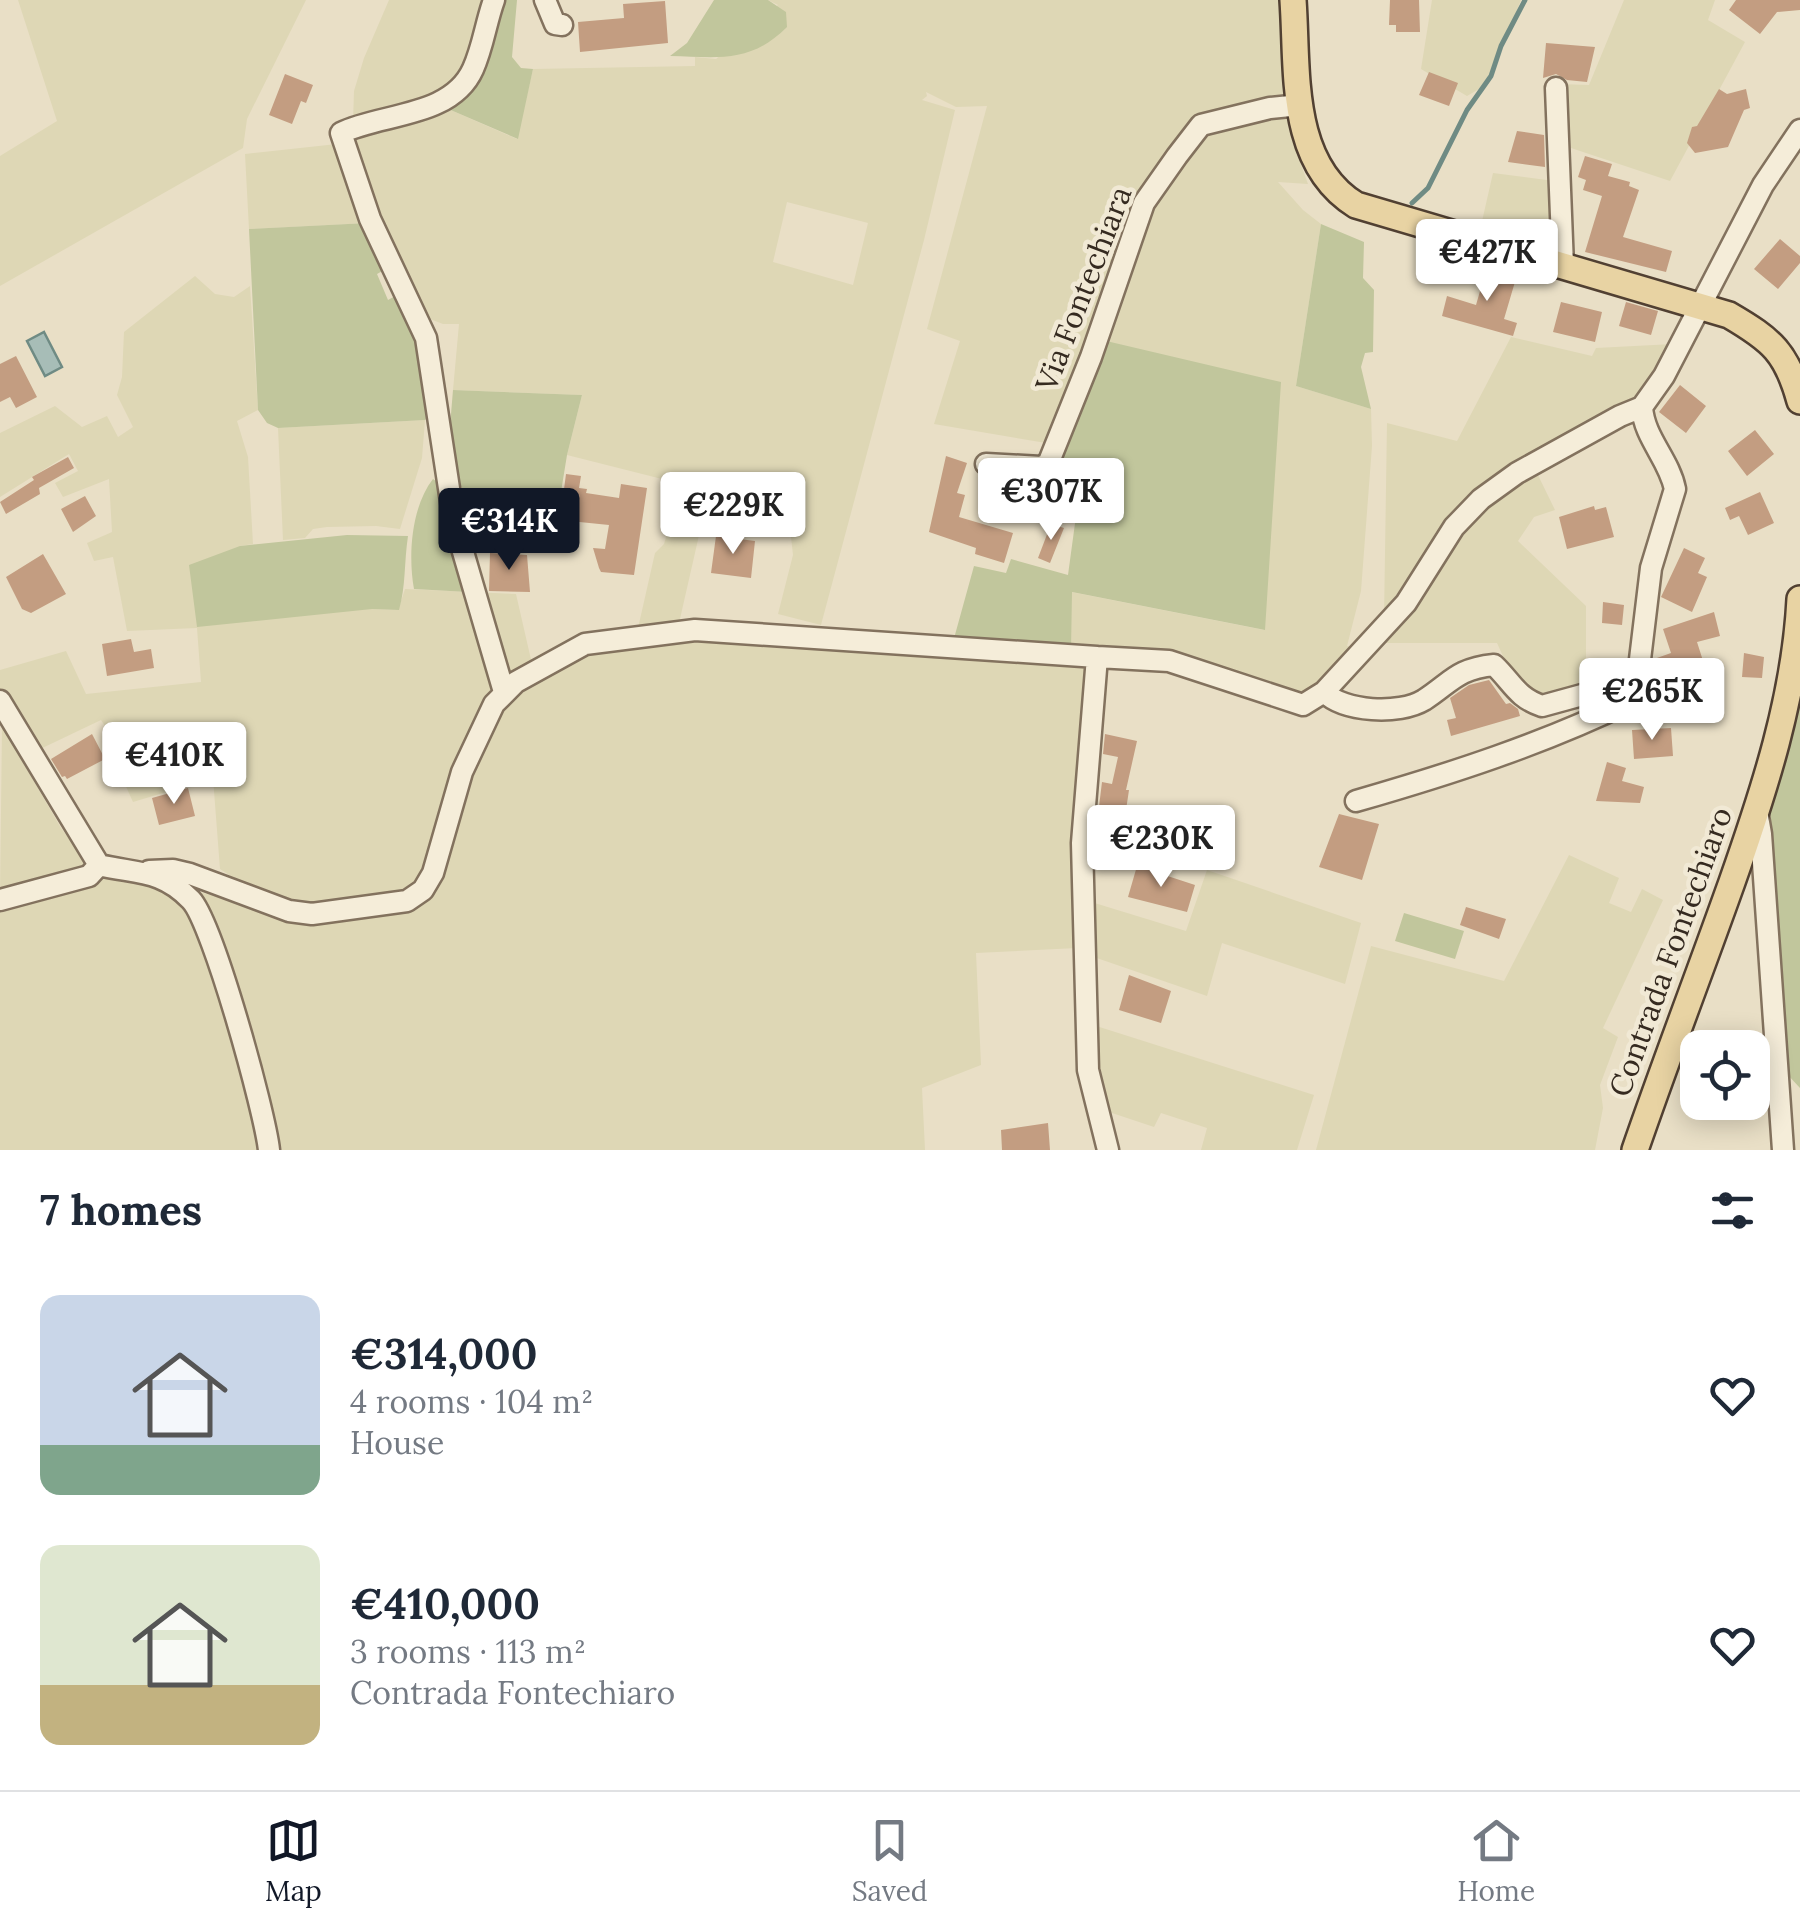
<!DOCTYPE html>
<html lang="en">
<head>
<meta charset="utf-8">
<style>
  :root { --surface:#fff; --page:#f2f2f3; --text:#1f2937; --muted:#747a83; --line:#e0e1e3; --accent:#111827 }
  body { margin:0; font-family:Lora,serif; background:var(--page); color:var(--text); height:100vh; display:flex; flex-direction:column; font-size:38px; white-space:nowrap }
  * { box-sizing:border-box; margin:0 }
  p { font-size:32px; color:var(--muted) }
  .icon { flex:none; width:55px; height:55px; fill:none; stroke:currentColor; stroke-width:2; stroke-linecap:round; stroke-linejoin:round }
  .map { position:relative; height:1150px; overflow:hidden }
  .sheet { display:flex; flex-direction:column; background:var(--surface); flex:1 }
  .sheet>* { flex:none }
  .controls { position:absolute; left:1680px; top:1030px; display:grid; gap:20px }
  .controls a { display:grid; place-items:center; width:90px; height:90px; border-radius:20px; background:var(--surface); box-shadow:0 5px 25px #0003; font-size:50px }
  .price { position:absolute; translate:-50% -85px; padding:0 22px; border-radius:10px; background:#fff; color:#222; font-size:32px; line-height:65px; filter:drop-shadow(0 2px 5px #0008) }
  .price::after { content:''; position:absolute; left:50%; top:60px; width:30px; height:22px; margin-left:-15px; background:inherit; clip-path:polygon(0 0,100% 0,50% 100%) }
  .price.selected { background:var(--accent); color:#fff }
  ul { padding:0; list-style:none }
  li { display:flex; align-items:center; gap:30px; height:250px; padding:0 40px }
  li span { display:grid; place-items:center; flex:none; width:280px; height:200px; border-radius:20px; color:#555 }
  li>.icon { margin-inline-start:auto }
  span .icon { width:120px; height:120px; fill:#fffc; stroke-width:1 }
  li b { font-size:42px }
  h2 { display:flex; justify-content:space-between; align-items:center; height:120px; padding:0 40px; font-size:42px }
  .tabs { display:flex; justify-content:space-around; align-items:center; height:140px; border-top:2px solid var(--line); background:var(--surface); font-size:28px; color:var(--muted) }
  .tabs a { display:grid; justify-items:center; gap:5px }
  .tabs .selected { color:var(--accent) }
  .map>svg:first-child { display:block }
  .farmland { fill:#ded7b5; fill-rule:evenodd }
  .green { fill:#c1c69c }
  .water { fill:#a7bdb7; stroke:#6f8b84; stroke-width:2.5 }
  .lines { fill:none; stroke-linecap:round; stroke-linejoin:round }
  .stream { stroke:#6f8b84; stroke-width:5 }
  .building { fill:#c39d81 }
  .minor-casing { stroke:#83725e; stroke-width:25 }
  .major-casing { stroke:#514032; stroke-width:30 }
  .minor { stroke:#f5edd9; stroke-width:20 }
  .major { stroke:#e8d3a3; stroke-width:25 }
  .labels { text-anchor:middle; stroke-width:9; stroke-linejoin:round; paint-order:stroke }
  .street-label { font-size:30px; fill:#352a20; stroke:#f1e9d5 }
</style>
</head>
<body>
<div class="map">
<svg width="1800" height="1150" viewBox="0 0 1800 1150">
  <rect width="100%" height="100%" fill="#e9dfc6"/>
  <path class="farmland" d="M18,0H306L247,119L243,148L0,286V156L57,121Z
    M389,0H487L468,44L473,59L444,96L353,122L354,91L364,58Z
    M768,0H1280L1288,101L1201,121L1178,148L1052,444L934,424L960,341L927,329L987,106L956,107L926,92L927,96L922,100L955,110L924,240L821,625L778,614L793,555L788,510L773,499L758,501L710,487L677,632L636,637L655,553L664,544L671,520L670,510L662,501L666,480L567,455L582,395L453,390L459,324H443L425,317L347,144L367,135L421,121L446,108L517,139L533,69L695,66V57L716,59L778,5ZM787,202L868,223L853,285L773,262Z
    M1432,0H1521L1492,71L1479,89L1467,96L1421,69Z
    M1624,0H1715L1708,20L1745,42L1670,181L1565,146L1558,84L1589,85Z
    M1291,116V137L1308,184L1278,182L1303,210L1321,224L1296,386L1371,409L1372,446L1361,591L1347,646L1360,649L1310,700L1071,646V592L1264,630L1102,340L1137,238L1171,170L1208,128L1236,121Z
    M337,144L368,223L249,229L245,154Z
    M1493,173L1554,181L1557,252L1480,230Z
    M195,276L215,294L234,297L250,286L258,410L237,421L248,457L253,544L240,546L372,609L398,610L405,589L516,594L532,664L506,682L438,856L410,895L329,905L288,904L243,884L220,869L213,778L133,802L114,760L123,753L101,720L34,752L0,695V670L66,651L86,694L201,682L197,628L127,631L113,557L94,561L87,543L112,532L109,479L63,497L55,483L78,471L69,454L0,497V433L55,406L82,427L107,416L118,437L133,427L117,395L122,377L124,332Z
    M1511,337L1592,356L1596,348L1673,344L1637,404L1516,470L1384,619L1387,423L1457,441Z
    M425,420L422,458L400,529L376,526L327,527L313,529L305,538L283,540L278,428Z
    M1535,469L1555,510L1534,517L1518,541L1586,606V686L1533,695L1508,667L1497,643H1382L1471,517Z
    M697,638L1087,659L1077,948L976,953L981,1065L922,1088L925,1150H274L272,1138L181,887L311,922L409,911L430,897L464,778L514,687L584,649Z
    M2,726L61,828L90,867L0,898Z
    M1569,855L1619,878L1609,903L1631,912L1642,889L1663,900L1603,1028L1618,1037L1600,1085L1603,1108L1595,1150H1316L1371,946L1504,981Z
    M1207,870L1361,923L1345,984L1222,943L1207,996L1088,955V901L1186,931Z
    M99,877L147,884L185,905L206,944L261,1135L262,1150H0V908Z
    M1090,1024L1314,1095L1297,1150H1201L1207,1128L1161,1113L1154,1127L1097,1108Z"/>
  <path class="green" d="M498,0H517L512,57L521,68L533,69L518,139L446,108Z
    M714,0H768L786,12L787,27C750,64 718,57 670,56L687,43Z
    M368,223L386,269L377,274L388,300L397,295L417,335L432,413L425,420L278,428L267,423L258,410L249,229Z
    M1321,224L1364,242L1363,278L1374,290L1373,352L1365,353L1361,367L1371,409L1296,386Z
    M1102,340L1281,382L1265,630L1072,592L1071,650L953,642L974,566L1006,573L1011,559L1068,575L1076,516L1040,502Z
    M453,390L582,395L567,455L560,498L554,505L526,511L466,493L450,472L449,438Z
    M433,479L443,486L468,592L414,589C408,556 411,507 433,479Z
    M347,535L408,536C404,562 406,586 399,610L372,609L197,627L189,565L240,546Z
    M1800,663V1088L1787,1074L1762,826Z
    M1404,913L1464,931L1455,959L1395,941Z"/>
  <path class="water" d="M44,332L62,367L45,376L27,341Z"/>
  <g class="lines">
    <path class="stream" d="M1412,203L1428,188L1467,110L1491,76L1501,46L1525,0"/>
  </g>
  <path class="building" d="M1390,0H1419L1420,32H1396V25H1389Z
    M1736,0H1800V10L1777,12L1760,34L1729,10Z
    M665,1L668,43L580,52L578,22L624,18L623,4Z
    M1546,43L1595,47L1587,82L1567,80L1556,74L1543,78Z
    M1429,72L1458,83L1449,106L1419,95Z
    M285,74L313,85L306,103L301,101L292,124L269,115Z
    M1719,89L1727,94L1746,89L1750,108L1744,110L1728,147L1695,153L1687,143L1692,127L1697,126Z
    M1517,131L1544,135L1545,167L1508,162Z
    M1585,156L1612,164L1608,176L1630,182L1629,186L1639,190L1623,237L1672,251L1666,272L1585,252L1602,196L1583,190L1586,180L1578,177Z
    M1780,239L1800,256V263L1778,289L1754,269Z
    M1487,267L1517,275L1504,319L1517,323L1513,336L1442,316L1447,296L1476,305Z
    M1561,302L1602,312L1595,342L1553,332Z
    M1626,302L1658,311L1651,335L1619,326Z
    M16,356L37,397L16,408L10,397L0,402V364Z
    M1680,385L1706,406L1686,433L1659,412Z
    M1755,430L1774,454L1747,476L1728,451Z
    M946,456L967,463L957,493L965,495L959,517L1013,533L1004,563L975,554L976,548L929,532Z
    M68,457L74,468L39,488L40,494L6,514L0,502L34,480L32,477Z
    M566,474L581,476L579,488L587,489L586,493L619,498L621,484L647,488L634,575L601,572L599,568L593,548L605,549L609,525L560,520Z
    M1760,492L1774,523L1748,535L1739,516L1730,520L1725,508Z
    M85,496L96,516L73,532L61,509Z
    M1594,506L1595,510L1606,507L1614,537L1567,549L1559,517Z
    M1051,524L1064,528L1050,563L1038,558Z
    M716,536L755,541L751,578L711,573Z
    M1684,548L1705,558L1698,573L1707,577L1692,612L1661,597Z
    M490,553L527,555L530,592L489,591Z
    M43,554L66,594L31,613L22,609L6,577Z
    M1603,602L1624,605L1622,625L1602,623Z
    M1714,612L1720,636L1697,642L1705,667L1692,671L1699,689L1669,700L1659,673L1652,676L1654,659L1671,653L1663,629Z
    M131,639L134,652L151,649L154,668L107,676L102,644Z
    M1744,653L1764,657L1762,678L1742,677Z
    M1489,680L1506,704L1510,703L1518,709L1520,716L1451,736L1447,720L1456,718L1450,698L1469,685Z
    M1671,728L1673,756L1634,759L1632,730Z
    M92,734L105,759L67,779L65,776L62,777L51,759Z
    M1105,734L1137,741L1126,790H1129L1126,810L1117,809L1116,817L1098,815L1102,782L1112,784L1118,757L1103,754Z
    M1607,762L1626,768L1622,781L1644,787L1640,803L1596,801Z
    M188,788L195,816L159,825L152,798Z
    M1339,814L1379,824L1362,880L1319,867Z
    M1137,866L1195,885L1187,912L1128,897Z
    M1466,907L1506,919L1499,939L1460,925Z
    M1129,975L1171,991L1161,1023L1119,1010Z
    M1048,1123L1050,1150H1002L1001,1130Z"/>
  <g class="lines">
    <g class="minor-casing">
      <path id="minor" d="M494,0C486,22 483,47 473,69C451,118 381,113 341,133L370,219L426,338L454,521L504,692
        M545,0L555,24L562,25
        M1556,88L1563,266
        M986,464L1041,467L1048,464L1091,357L1144,203L1177,156L1201,125L1270,108L1300,105
        M1097,657L1082,843L1088,1070L1108,1150
        M1324,692C1344,712 1399,715 1424,700C1452,682 1456,669 1494,665C1512,682 1517,698 1542,706L1604,689L1631,701
        M0,701L99,865C136,874 161,869 191,900C213,923 265,1112 269,1150
        M1356,801C1450,774 1543,744 1631,701L1638,676L1651,568L1675,489C1669,459 1644,438 1642,407L1664,376L1763,185L1800,130
        M1757,811L1761,834L1783,1150
        M149,871L173,870L190,874L289,911L312,914L407,901L423,890L433,873L462,772L494,704L516,682L585,644L695,630L1097,657L1169,661L1303,705L1324,692L1406,603L1454,527L1481,499L1517,473L1620,416L1642,407
        M0,900L89,876L99,865"/>
    </g>
    <g class="major-casing">
      <path id="major" d="M1293,0C1298,70 1288,163 1356,205L1729,315C1772,340 1787,353 1800,401
        M1635,1150C1666,1060 1700,972 1732,882C1764,791 1795,697 1800,599"/>
    </g>
    <use href="#minor" class="minor"/>
    <use href="#major" class="major"/>
  </g>
  <g class="labels">
    <g class="street-label">
      <text transform="translate(1084 289) rotate(-69)" y="10">Via Fontechiara</text>
      <text transform="translate(1671 952) rotate(-70)" y="10">Contrada Fontechiaro</text>
    </g>
  </g>
</svg>
<div class="controls">
<a><svg class="icon" aria-label="locate" viewBox="0 0 24 24"><circle cx="12" cy="12" r="6"/><path d="M12 2v4M12 18v4M2 12h4M18 12h4"/></svg></a>
</div>
<b class="price" style="left:1487px;top:304px">€427K</b>
<b class="price" style="left:1051px;top:543px">€307K</b>
<b class="price" style="left:733px;top:557px">€229K</b>
<b class="price selected" style="left:509px;top:573px">€314K</b>
<b class="price" style="left:1652px;top:743px">€265K</b>
<b class="price" style="left:174px;top:807px">€410K</b>
<b class="price" style="left:1161px;top:890px">€230K</b>
</div>
<section class="sheet">
<h2>7 homes<svg class="icon" aria-label="filters" viewBox="0 0 24 24"><path d="M4 7h16M4 17h16"/><circle cx="9" cy="7" r="2"/><circle cx="15" cy="17" r="2"/></svg></h2>
<ul>
<li><span style="background:linear-gradient(#c9d6e8 75%,#7fa58c 0)"><svg class="icon" aria-label="home" viewBox="0 0 24 24"><path d="M3 11l9-7 9 7M6 9v11h12V9"/></svg></span><div><b>€314,000</b><p>4 rooms · 104 m²</p><p>House</p></div><svg class="icon" aria-label="heart" viewBox="0 0 24 24"><path d="M12 20l-8-8c-3-5 5-10 8-4 3-6 11-1 8 4z"/></svg></li>
<li><span style="background:linear-gradient(#dfe7d0 70%,#c2b280 0)"><svg class="icon" aria-label="home" viewBox="0 0 24 24"><path d="M3 11l9-7 9 7M6 9v11h12V9"/></svg></span><div><b>€410,000</b><p>3 rooms · 113 m²</p><p>Contrada Fontechiaro</p></div><svg class="icon" aria-label="heart" viewBox="0 0 24 24"><path d="M12 20l-8-8c-3-5 5-10 8-4 3-6 11-1 8 4z"/></svg></li>
</ul>
</section>
<nav class="tabs">
<a class="selected"><svg class="icon" aria-label="map" viewBox="0 0 24 24"><path d="M3 6l6-2 6 2 6-2v14l-6 2-6-2-6 2zM9 4v14M15 6v14"/></svg>Map</a>
<a><svg class="icon" aria-label="saved" viewBox="0 0 24 24"><path d="M7 4h10v16l-5-4-5 4z"/></svg>Saved</a>
<a><svg class="icon" aria-label="home" viewBox="0 0 24 24"><path d="M3 11l9-7 9 7M6 9v11h12V9"/></svg>Home</a>
</nav>
</body>
</html>
